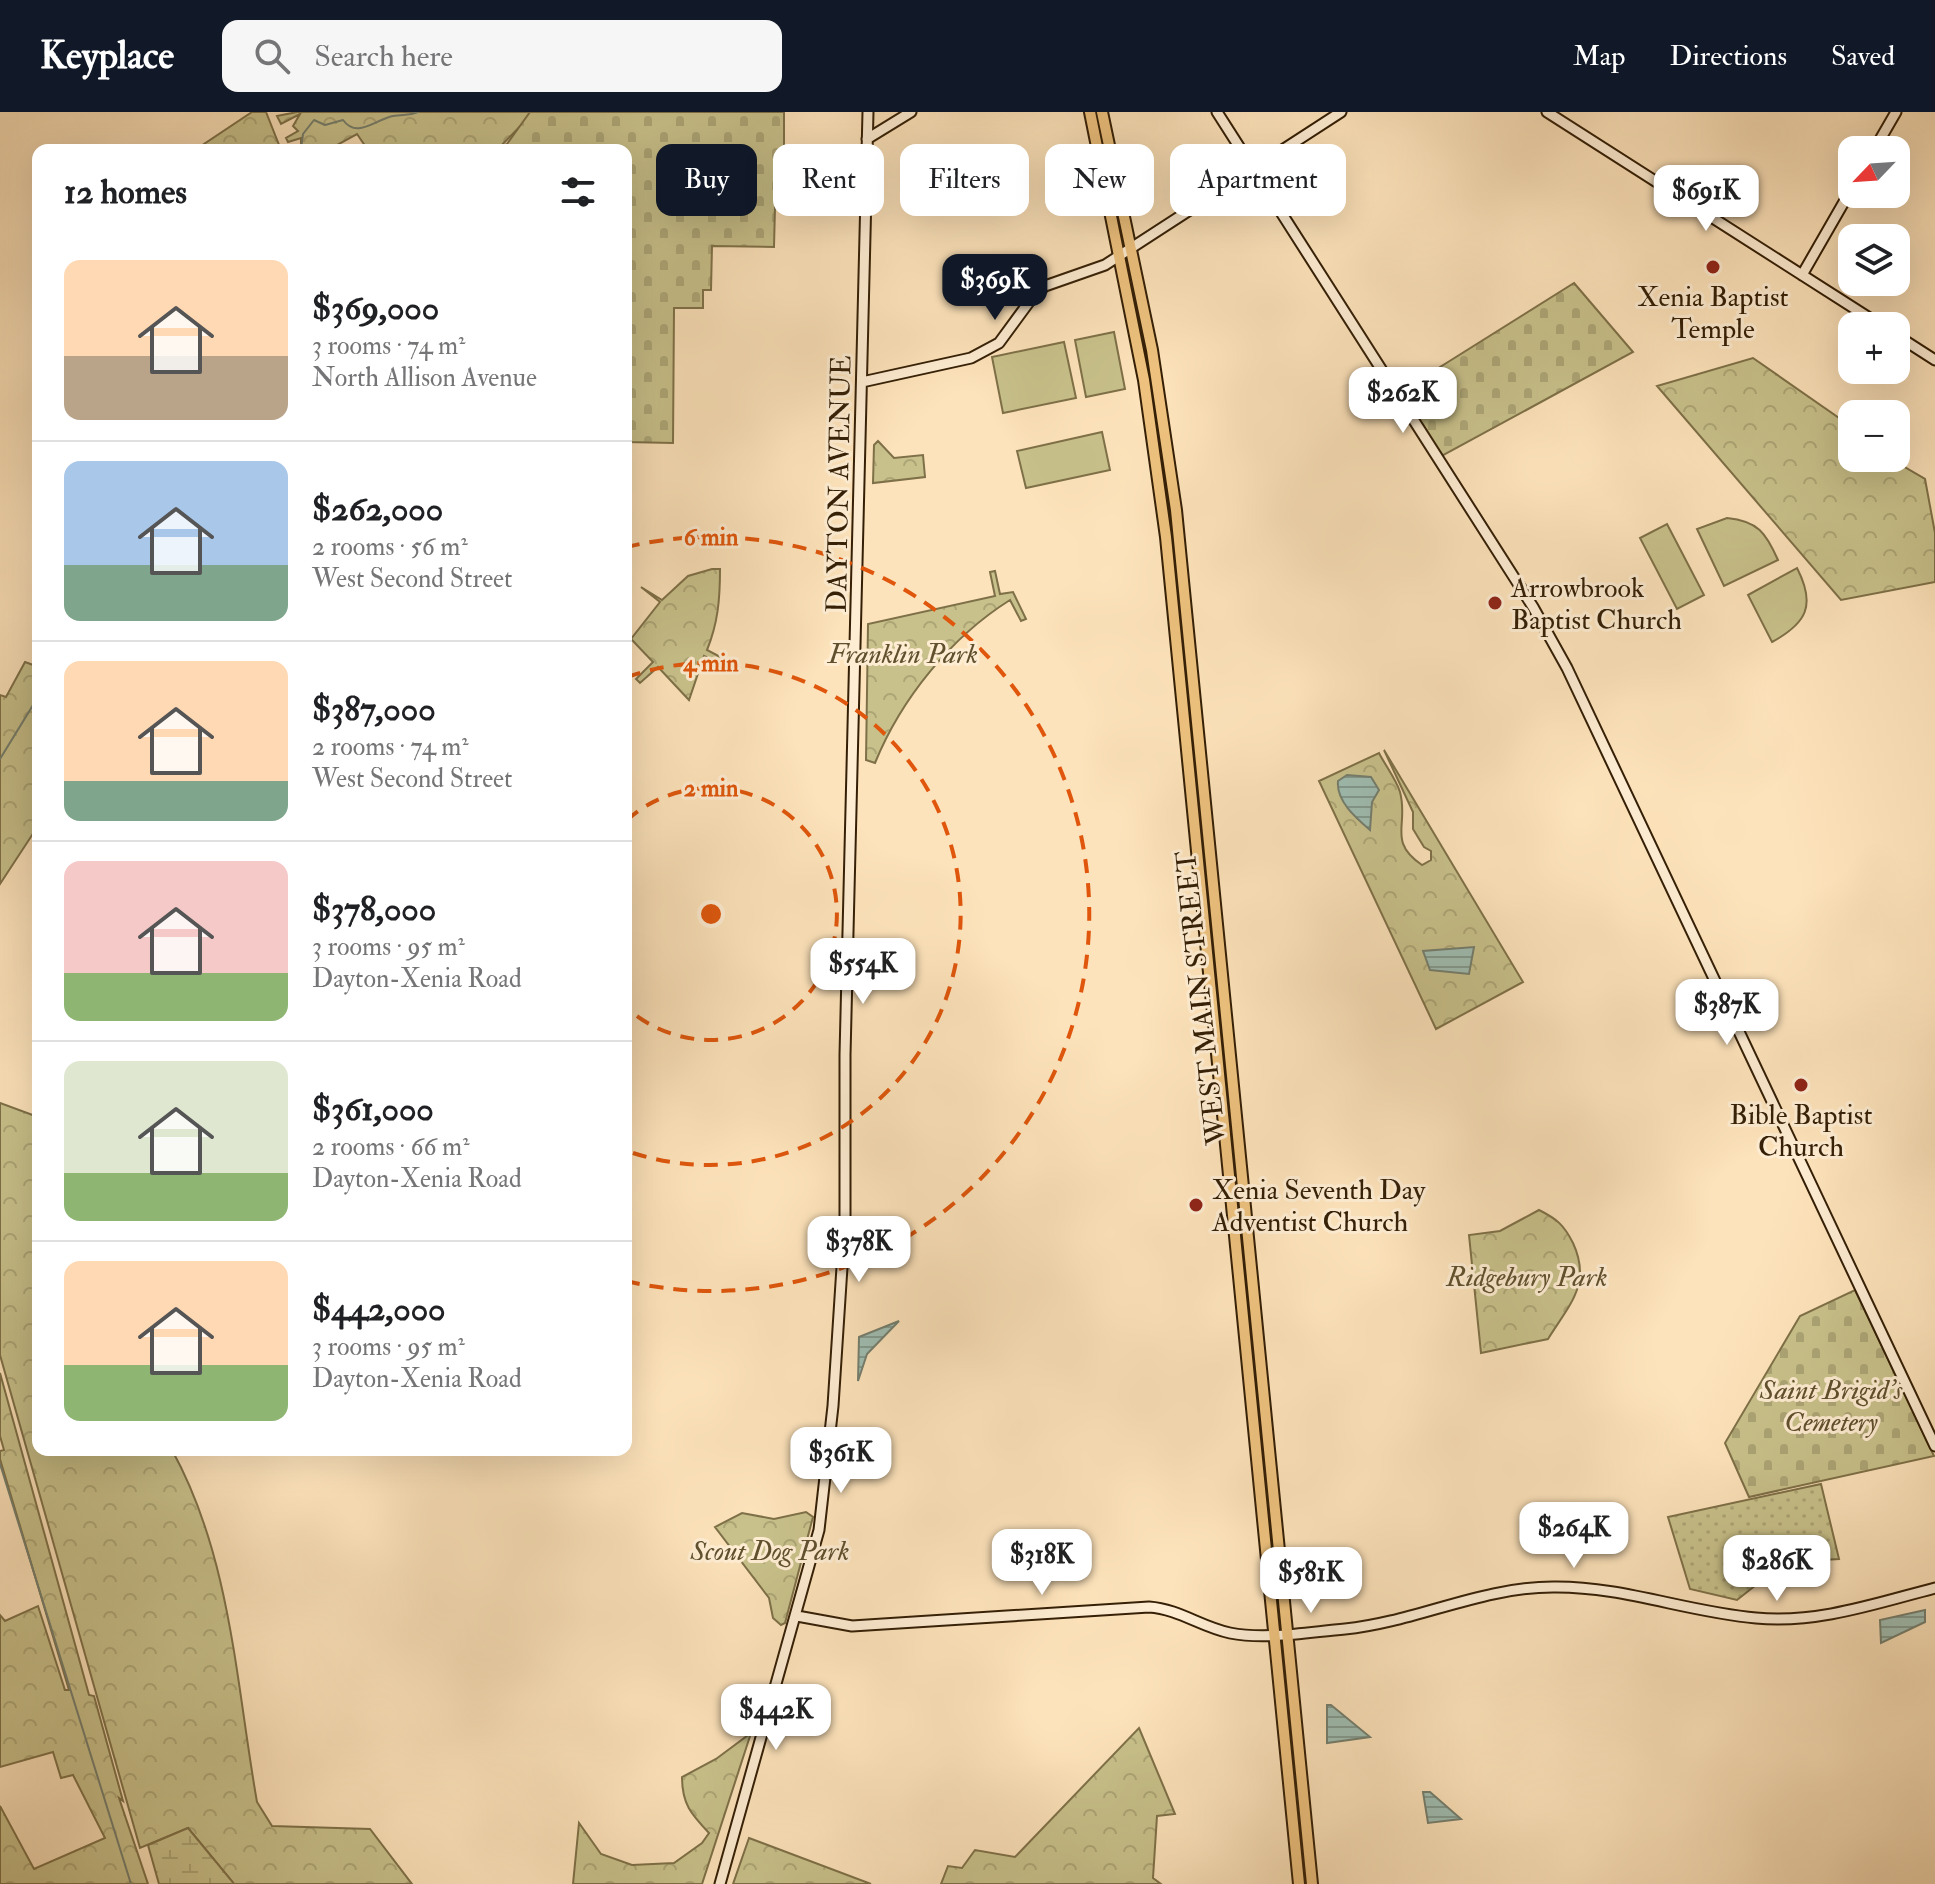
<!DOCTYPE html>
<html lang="en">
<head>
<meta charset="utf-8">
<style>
  :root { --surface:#fff; --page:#f6f6f6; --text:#202124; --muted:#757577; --line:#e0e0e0; --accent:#111827 }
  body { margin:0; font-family:"IM FELL Double Pica",serif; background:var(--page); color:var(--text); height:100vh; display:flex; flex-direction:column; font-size:30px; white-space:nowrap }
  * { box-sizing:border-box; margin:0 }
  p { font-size:26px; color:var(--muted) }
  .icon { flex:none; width:44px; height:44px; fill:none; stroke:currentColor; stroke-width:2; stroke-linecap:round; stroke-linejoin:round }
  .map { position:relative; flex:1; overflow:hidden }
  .sheet { position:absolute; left:32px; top:32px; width:600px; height:1312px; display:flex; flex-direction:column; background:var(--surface); border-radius:16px; box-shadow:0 8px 32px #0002 }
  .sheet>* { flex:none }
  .top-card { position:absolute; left:656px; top:32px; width:760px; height:72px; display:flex; gap:16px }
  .needle { width:52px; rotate:245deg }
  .controls { position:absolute; left:1838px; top:24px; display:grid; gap:16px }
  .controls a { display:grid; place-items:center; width:72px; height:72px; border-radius:16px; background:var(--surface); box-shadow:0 8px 32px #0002; font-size:40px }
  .price { position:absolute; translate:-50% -68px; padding:0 18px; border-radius:16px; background:#fff; color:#222; font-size:26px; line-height:52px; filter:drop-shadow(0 2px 4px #0008) }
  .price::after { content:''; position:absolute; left:50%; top:48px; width:24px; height:18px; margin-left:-12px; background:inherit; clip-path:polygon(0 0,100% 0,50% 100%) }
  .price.on { background:var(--accent); color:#fff }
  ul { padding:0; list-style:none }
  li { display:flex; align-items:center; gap:24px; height:200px; padding:0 32px }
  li+li { border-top:2px solid var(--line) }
  li span { display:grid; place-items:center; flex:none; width:224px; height:160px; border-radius:16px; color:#555 }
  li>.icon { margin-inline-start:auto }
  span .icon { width:96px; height:96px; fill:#fffc; stroke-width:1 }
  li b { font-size:34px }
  h2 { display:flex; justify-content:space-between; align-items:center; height:96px; padding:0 32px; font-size:34px }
  .tag { padding:0 28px; border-radius:16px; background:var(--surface); box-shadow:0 8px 32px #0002; font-size:28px; line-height:72px }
  .tag.on { background:var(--accent); color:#fff }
  header { display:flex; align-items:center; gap:48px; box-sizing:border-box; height:112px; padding:0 40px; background:var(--accent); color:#fff }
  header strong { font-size:38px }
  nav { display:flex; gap:44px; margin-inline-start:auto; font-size:28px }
  .search { width:560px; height:72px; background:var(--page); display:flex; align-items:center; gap:20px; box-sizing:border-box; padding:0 28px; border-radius:16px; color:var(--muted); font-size:30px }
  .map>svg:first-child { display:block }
  .grass { fill:url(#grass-dots); stroke:#7e7048; stroke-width:2 }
  .forest { fill:url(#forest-crowns); stroke:#7e7048; stroke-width:2 }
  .wetland { fill:url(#wetland-marsh); stroke:#7e7048; stroke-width:2 }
  .cemetery { fill:url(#cemetery-stones); stroke:#7e7048; stroke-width:2 }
  .pitch { fill:#c8c18b; stroke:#7e7048; stroke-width:2 }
  .water { fill:url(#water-rules); stroke:#747e6e; stroke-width:2 }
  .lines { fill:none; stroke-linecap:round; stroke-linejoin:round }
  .stream { stroke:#747e6e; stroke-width:2 }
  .secondary-casing { stroke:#341f06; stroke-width:13 }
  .primary-casing { stroke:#341f06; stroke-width:14 }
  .secondary { stroke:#feedd3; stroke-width:9 }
  .primary { stroke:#eec27e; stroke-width:10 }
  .ring { fill:none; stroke:#df560c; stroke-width:4; stroke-dasharray:14 10 }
  .poi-dot { fill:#8f2418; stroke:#feedd3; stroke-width:3 }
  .labels { text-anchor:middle; stroke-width:6; stroke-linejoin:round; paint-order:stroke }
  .poi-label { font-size:28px; fill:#341f06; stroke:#feedd3 }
  .street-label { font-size:28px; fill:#341f06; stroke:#feedd3 }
  .park-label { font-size:28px; font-style:italic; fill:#60502e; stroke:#feedd3 }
  .centre { fill:#df560c; stroke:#feedd3; stroke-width:4 }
  .ring-label { font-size:24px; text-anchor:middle; font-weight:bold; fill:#df560c; stroke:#feedd3; stroke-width:6; stroke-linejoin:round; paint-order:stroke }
</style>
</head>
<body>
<header>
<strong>Keyplace</strong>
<div class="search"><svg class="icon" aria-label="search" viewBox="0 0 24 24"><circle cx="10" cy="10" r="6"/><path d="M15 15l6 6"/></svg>Search here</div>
<nav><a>Map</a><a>Directions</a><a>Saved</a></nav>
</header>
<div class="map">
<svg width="1935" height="1772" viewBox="0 0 1935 1772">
  <defs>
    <pattern id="grass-dots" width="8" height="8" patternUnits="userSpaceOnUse" patternTransform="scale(2)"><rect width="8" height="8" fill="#c8c18b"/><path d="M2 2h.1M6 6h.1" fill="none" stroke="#aca576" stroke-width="1.8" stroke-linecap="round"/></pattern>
    <pattern id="forest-crowns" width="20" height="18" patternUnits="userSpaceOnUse" patternTransform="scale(2)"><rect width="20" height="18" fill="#c8c18b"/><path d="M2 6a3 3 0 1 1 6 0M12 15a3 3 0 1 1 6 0" fill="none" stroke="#aca576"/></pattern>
    <pattern id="wetland-marsh" width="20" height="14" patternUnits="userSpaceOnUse" patternTransform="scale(2)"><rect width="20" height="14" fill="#c8c18b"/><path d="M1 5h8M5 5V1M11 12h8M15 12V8" fill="none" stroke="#aca576"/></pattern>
    <pattern id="cemetery-stones" width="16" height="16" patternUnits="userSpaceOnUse" patternTransform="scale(2)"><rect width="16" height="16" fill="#c8c18b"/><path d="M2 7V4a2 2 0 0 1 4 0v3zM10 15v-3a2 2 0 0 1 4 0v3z" fill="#aca576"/></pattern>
    <pattern id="water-rules" width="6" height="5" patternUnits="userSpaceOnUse" patternTransform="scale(2)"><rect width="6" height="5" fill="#9fbeb3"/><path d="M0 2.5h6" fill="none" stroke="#829a90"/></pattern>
  </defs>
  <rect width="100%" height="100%" fill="#fde3bb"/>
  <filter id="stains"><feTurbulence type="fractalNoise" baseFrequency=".0025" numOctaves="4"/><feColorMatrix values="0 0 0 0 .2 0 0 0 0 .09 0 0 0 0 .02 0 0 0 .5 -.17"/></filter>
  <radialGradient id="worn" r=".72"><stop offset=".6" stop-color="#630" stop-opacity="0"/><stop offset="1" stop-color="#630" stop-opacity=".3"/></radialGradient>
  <path class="grass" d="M1821,1372L1839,1447L1785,1450L1737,1488L1690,1477L1668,1405Z"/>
  <path class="forest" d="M252,0H266L281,38H195Z
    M297,0H534L497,38H368L357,22L328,38H301V26L288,30L286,26L298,19L293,14L300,2L281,12L277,4Z
    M1753,246L1852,315V346H1889L1925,367L1935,421V470L1841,488L1657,274Z
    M878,329L894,346L923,343L925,365L873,371L874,333Z
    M712,457H720C720,487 718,511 707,538L728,549L725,554L704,544L689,588L658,555L640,571L636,567L653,550L631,527L660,490L641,475L662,488L688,464Z
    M995,459L1000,482L1013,480L1026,507L1021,509L1010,488C951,525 901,587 875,651L866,648L868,512L995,484L990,460Z
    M25,550L36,554L38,552V714L0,772V583L6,585Z
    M1384,638L1523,870L1436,917L1319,669L1379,641C1385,653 1396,667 1400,680C1409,713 1387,729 1422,753L1431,748V739L1424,735L1413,717V700Z
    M0,991L38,1005V1338H172C231,1445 236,1571 257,1690L272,1714L370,1717L412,1772H234L188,1716L140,1736L0,1243Z
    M1539,1098C1557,1107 1564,1113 1573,1131C1592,1172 1569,1193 1548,1227L1481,1241L1469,1123L1500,1119Z
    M0,1261L89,1583L94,1584L123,1689L119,1686L148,1772H0V1694L34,1757L105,1726L73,1663L61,1666L53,1640L0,1655V1503L5,1509L38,1494L65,1578H69L0,1347V1339L4,1338L0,1324Z
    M806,1400L813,1405L785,1511L781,1513L773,1506L769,1486L715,1415L742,1401L774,1407Z
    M1139,1616L1175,1702L1157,1704L1153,1766L1161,1772H941L948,1754L962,1756L975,1738L1015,1745Z
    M751,1621L702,1772H573L579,1711L601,1742L632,1753L674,1751L702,1731L709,1721C691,1702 682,1692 682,1665L716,1647Z
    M749,1726L871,1772H733Z"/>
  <path class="wetland" d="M188,1716L231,1768L234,1772H159L148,1733Z"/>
  <path class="cemetery" d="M530,0H784V44L778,45L777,79L865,81V96L775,95L774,135L712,134L711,178H703V196H674L673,331L626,330V38H494L507,32Z
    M1574,171L1633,240L1438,346L1397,282Z
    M1855,1178L1934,1344L1749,1385L1725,1331L1800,1204Z"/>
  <path class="pitch" d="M1114,220L1125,277L1086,285L1075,228Z
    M1064,230L1076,286L1003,301L992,245Z
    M1102,320L1110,358L1026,376L1017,339Z
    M1727,406C1758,409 1766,421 1778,448L1724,474L1697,417Z
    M1667,412L1704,483L1677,497L1640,426Z
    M1797,456C1816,493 1807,511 1772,530L1748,483Z"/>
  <path class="water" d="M1347,663L1371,665L1379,678L1372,690L1370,718C1356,706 1336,689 1338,669Z
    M1474,835L1469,862L1430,858L1423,839Z
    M899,1209L867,1242L858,1269L859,1225Z
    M1925,1498V1510L1881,1531L1880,1508Z
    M1327,1593H1331L1370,1625L1327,1631Z
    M1423,1680H1430L1461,1707L1428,1711Z"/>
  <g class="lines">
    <path class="stream" d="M301,38L303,22L314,8L325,13L343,8C357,27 374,8 393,4C402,2 409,4 418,0
      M0,647L38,585
      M0,1352L131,1772"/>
    <g class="secondary-casing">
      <path id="secondary" d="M1217,0L1533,495L1567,556L1935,1334
        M1547,0L1882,214
        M867,27L911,0
        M1874,38L1896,0
        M1802,163L1852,76
        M1896,223L1935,248
        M862,270L971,246L999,231L1032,186L1045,174L1105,153L1341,0
        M797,1504L852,1514L1149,1495C1179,1497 1201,1515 1230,1521C1266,1528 1309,1520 1345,1517C1415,1510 1481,1475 1553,1475C1622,1474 1687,1500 1756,1506C1817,1512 1877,1491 1935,1476
        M720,1772L819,1418L833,1294L845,1109V943L868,0"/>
    </g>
    <g class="primary-casing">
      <path id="primary" d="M1090,0L1144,268L1166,425L1299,1772
        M1102,0L1152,238L1176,398L1312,1772"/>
    </g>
    <use href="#secondary" class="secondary"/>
    <use href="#primary" class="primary"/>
  </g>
  <g class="ring">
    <path d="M627 708A126 126 0 1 1 627 896"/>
    <path d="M627 565A251 251 0 1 1 627 1039"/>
    <path d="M626 435A377 377 0 1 1 626 1169"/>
  </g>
  <g class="poi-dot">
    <circle cx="1713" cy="155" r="8"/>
    <circle cx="1495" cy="491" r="8"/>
    <circle cx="1801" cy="973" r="8"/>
    <circle cx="1196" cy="1093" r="8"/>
  </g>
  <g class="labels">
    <g class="poi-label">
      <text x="1713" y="194">Xenia Baptist<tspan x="1713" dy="32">Temple</tspan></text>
      <text x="1511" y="485" text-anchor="start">Arrowbrook<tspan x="1511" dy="32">Baptist Church</tspan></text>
      <text x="1801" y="1012">Bible Baptist<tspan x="1801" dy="32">Church</tspan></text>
      <text x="1212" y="1087" text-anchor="start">Xenia Seventh Day<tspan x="1212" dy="32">Adventist Church</tspan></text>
    </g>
    <g class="street-label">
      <text transform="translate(838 372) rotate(-89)" y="10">DAYTON AVENUE</text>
      <text transform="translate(1200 886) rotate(-96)" y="10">WEST MAIN STREET</text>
    </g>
    <g class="park-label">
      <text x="903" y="551">Franklin Park</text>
      <text x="1527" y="1174">Ridgebury Park</text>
      <text x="1831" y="1287">Saint Brigid’s<tspan x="1831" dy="32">Cemetery</tspan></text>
      <text x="770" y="1448">Scout Dog Park</text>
    </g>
  </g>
  <circle cx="711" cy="802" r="12" class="centre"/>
  <g class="ring-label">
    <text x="711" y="433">6 min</text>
    <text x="711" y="559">4 min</text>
    <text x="711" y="684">2 min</text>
  </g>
  <rect width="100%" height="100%" filter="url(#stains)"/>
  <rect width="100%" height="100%" fill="url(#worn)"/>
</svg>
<div class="controls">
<a><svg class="needle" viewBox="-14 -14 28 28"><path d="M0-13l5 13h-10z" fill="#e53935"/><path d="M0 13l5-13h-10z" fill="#757577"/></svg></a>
<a><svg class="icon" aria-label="layers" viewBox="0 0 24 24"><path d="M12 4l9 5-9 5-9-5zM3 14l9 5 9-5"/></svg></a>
<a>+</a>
<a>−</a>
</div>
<b class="price" style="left:1706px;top:121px">$691K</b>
<b class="price on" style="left:995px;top:210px">$369K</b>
<b class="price" style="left:1403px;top:323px">$262K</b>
<b class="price" style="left:863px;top:894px">$554K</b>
<b class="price" style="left:1727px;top:935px">$387K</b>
<b class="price" style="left:859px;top:1172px">$378K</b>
<b class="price" style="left:841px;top:1383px">$361K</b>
<b class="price" style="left:1574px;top:1458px">$264K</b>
<b class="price" style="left:1042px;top:1485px">$318K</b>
<b class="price" style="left:1777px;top:1491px">$286K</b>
<b class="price" style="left:1311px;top:1503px">$581K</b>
<b class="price" style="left:776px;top:1640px">$442K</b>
<div class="top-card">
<a class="tag on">Buy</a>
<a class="tag">Rent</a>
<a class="tag">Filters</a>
<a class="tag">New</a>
<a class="tag">Apartment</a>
</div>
<section class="sheet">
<h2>12 homes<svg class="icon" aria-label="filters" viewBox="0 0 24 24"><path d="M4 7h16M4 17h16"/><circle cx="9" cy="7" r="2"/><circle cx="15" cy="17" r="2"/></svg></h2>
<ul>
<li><span style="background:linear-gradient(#ffd9b3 60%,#b9a48a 0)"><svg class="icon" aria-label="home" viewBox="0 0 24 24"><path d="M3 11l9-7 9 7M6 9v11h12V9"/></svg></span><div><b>$369,000</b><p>3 rooms · 74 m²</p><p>North Allison Avenue</p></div></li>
<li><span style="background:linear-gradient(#a9c7e8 65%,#7fa58c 0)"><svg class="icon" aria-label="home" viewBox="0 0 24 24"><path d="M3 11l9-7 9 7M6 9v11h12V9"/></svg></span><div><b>$262,000</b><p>2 rooms · 56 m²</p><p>West Second Street</p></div></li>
<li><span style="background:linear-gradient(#ffd9b3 75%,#7fa58c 0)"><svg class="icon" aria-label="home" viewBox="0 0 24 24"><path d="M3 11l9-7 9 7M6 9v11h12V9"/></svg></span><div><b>$387,000</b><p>2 rooms · 74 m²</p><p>West Second Street</p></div></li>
<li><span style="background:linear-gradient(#f6c9c9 70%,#8fb573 0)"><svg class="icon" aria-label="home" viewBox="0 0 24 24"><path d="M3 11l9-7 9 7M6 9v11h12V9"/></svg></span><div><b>$378,000</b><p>3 rooms · 95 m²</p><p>Dayton-Xenia Road</p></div></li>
<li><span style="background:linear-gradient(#dfe7d0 70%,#8fb573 0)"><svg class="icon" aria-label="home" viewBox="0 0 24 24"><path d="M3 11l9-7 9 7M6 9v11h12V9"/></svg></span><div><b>$361,000</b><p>2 rooms · 66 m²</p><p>Dayton-Xenia Road</p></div></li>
<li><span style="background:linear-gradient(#ffd9b3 65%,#8fb573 0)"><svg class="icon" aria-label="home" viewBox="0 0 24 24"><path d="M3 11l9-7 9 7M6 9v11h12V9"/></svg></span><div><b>$442,000</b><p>3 rooms · 95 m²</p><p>Dayton-Xenia Road</p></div></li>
</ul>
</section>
</div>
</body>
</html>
